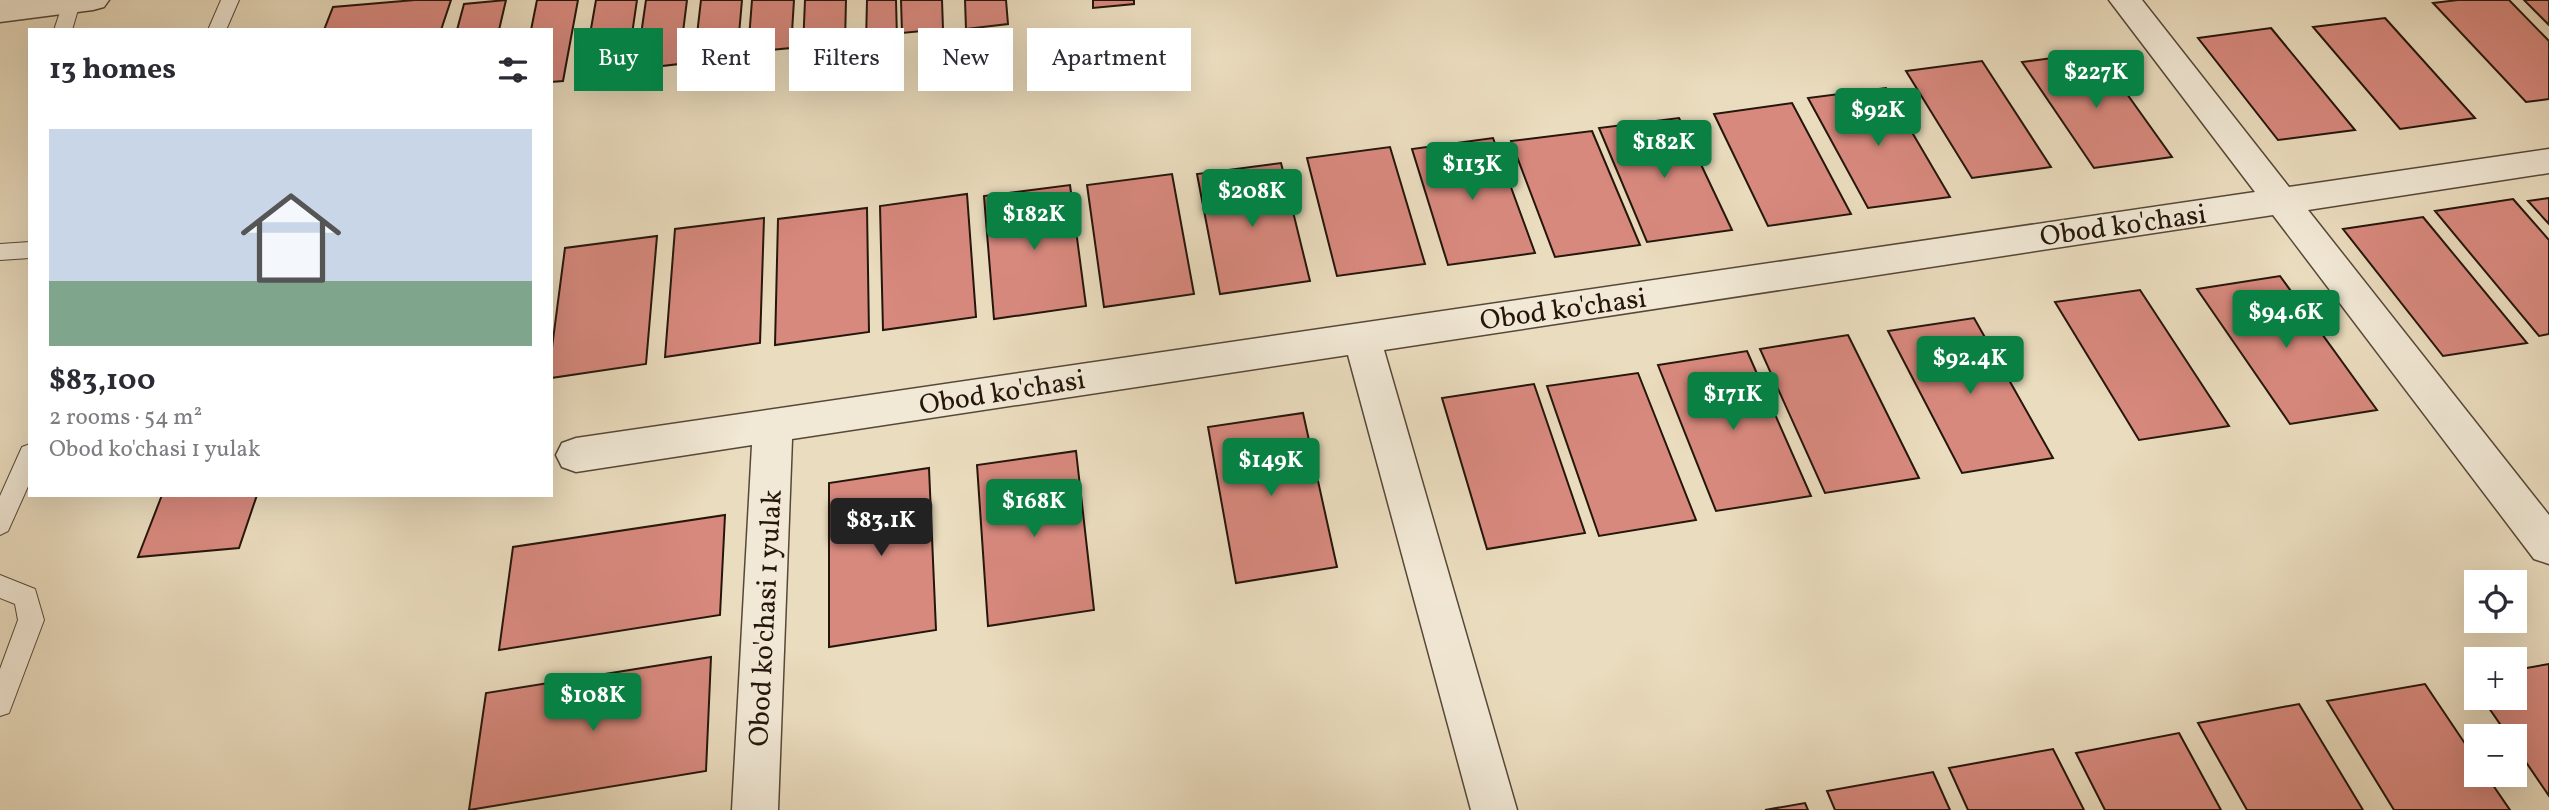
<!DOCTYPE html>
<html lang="en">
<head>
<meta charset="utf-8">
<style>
  :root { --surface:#fff; --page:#f7f7f7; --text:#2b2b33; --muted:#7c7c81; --line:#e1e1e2; --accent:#0b8043 }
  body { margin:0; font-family:Vollkorn,serif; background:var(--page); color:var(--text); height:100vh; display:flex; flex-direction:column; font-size:26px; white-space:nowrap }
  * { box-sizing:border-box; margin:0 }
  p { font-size:23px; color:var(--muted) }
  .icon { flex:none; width:38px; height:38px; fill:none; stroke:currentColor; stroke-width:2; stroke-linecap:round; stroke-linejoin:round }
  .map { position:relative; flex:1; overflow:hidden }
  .side { position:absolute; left:28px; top:28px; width:525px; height:469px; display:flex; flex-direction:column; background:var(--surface); border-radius:0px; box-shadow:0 7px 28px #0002 }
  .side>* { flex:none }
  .top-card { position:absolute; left:574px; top:28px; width:665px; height:63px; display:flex; gap:14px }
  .controls { position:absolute; left:2464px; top:570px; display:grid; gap:14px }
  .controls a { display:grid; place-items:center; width:63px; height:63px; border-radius:0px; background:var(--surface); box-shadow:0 7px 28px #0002; font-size:35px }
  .price { position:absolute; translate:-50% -60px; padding:0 16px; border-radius:7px; background:var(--accent); color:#fff; font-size:23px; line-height:46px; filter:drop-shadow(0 2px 4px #0008) }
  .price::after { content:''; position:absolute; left:50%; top:42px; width:21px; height:16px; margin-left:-10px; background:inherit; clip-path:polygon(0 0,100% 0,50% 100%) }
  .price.selected { background:#222; color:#fff }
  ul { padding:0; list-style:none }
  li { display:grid; align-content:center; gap:14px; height:371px; padding:0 21px }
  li+li { border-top:2px solid var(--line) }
  li span { display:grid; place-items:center; height:217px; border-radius:0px; color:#555 }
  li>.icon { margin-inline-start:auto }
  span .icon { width:126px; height:126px; fill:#fffc; stroke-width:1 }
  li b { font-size:30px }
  h2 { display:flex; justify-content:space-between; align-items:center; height:84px; padding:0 21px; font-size:30px }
  .chip { padding:0 24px; border-radius:0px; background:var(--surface); box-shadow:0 7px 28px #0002; font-size:24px; line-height:63px }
  .chip.selected { background:var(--accent); color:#fff }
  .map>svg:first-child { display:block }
  .building { fill:#d8897e; stroke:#25160c; stroke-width:2 }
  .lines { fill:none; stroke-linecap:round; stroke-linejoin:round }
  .lane-casing { stroke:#564838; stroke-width:2 }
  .street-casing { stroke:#564838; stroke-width:3 }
  .lane { fill:#f1e8d5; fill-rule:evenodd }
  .street { fill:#f1e8d5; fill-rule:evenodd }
  .labels { text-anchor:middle; stroke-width:5; stroke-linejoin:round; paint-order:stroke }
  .street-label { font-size:28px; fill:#25160c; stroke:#f1e8d5 }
</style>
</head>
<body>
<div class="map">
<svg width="2549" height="810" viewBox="0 0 2549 810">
  <rect width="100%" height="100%" fill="#eadcbe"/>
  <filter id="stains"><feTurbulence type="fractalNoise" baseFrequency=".00286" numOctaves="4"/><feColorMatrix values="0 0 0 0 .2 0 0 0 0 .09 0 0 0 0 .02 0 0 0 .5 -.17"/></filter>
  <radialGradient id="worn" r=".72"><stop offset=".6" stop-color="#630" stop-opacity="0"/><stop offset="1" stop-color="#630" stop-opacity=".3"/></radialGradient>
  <path class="building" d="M415,0H451L441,30H324L333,7Z
    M506,0L499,30H457L464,4Z
    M537,0H578L563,81L551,82V30H531Z
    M596,0H637L626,75L582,80Z
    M646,0H687L679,64L636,69Z
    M701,0H742L737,57L694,61Z
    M752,0H794L791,48L748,52Z
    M805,0H846L845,43L803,48Z
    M867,0H896L897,39L866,43Z
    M901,0H942L943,29L902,33Z
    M965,0H1006L1008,24L966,29Z
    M1093,0H1134V4L1093,8Z
    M2458,0H2509L2549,41V99L2526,102L2433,3Z
    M2524,0H2549V25Z
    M2385,18L2475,118L2400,129L2313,27Z
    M2271,28L2355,130L2278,140L2198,38Z
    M2097,52L2172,157L2094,168L2022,62Z
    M1982,61L2051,167L1972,178L1906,71Z
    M1886,88L1950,197L1868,208L1808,98Z
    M1792,103L1851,214L1768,226L1714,114Z
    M1679,118L1732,230L1647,242L1599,128Z
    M1592,131L1640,245L1555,257L1511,141Z
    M1493,138L1535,253L1448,265L1412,149Z
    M1390,147L1425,264L1337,276L1307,158Z
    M1281,163L1310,281L1220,294L1197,174Z
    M1172,174L1194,294L1104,307L1087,185Z
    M1070,185L1086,306L994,319L984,196Z
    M967,194L976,317L883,330L880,206Z
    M2549,198V224L2528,201Z
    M2513,199L2549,240V334L2539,336L2435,211Z
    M867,208L869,332L775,345L778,219Z
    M2423,217L2527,343L2443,356L2343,229Z
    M764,218L760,343L665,357L675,229Z
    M657,236L646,364L551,378V355L565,248Z
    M2280,276L2377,410L2290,424L2197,289Z
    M2140,290L2229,426L2139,440L2055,302Z
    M1974,318L2053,458L1962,473L1888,331Z
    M1848,335L1919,478L1825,493L1760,349Z
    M1747,351L1811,496L1716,511L1658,365Z
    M1638,373L1696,520L1599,536L1547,386Z
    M1534,384L1585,533L1487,549L1442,398Z
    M1303,413L1337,567L1236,583L1208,427Z
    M1076,451L1094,610L988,626L977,465Z
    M929,468L936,630L829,647V483Z
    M162,495H257L239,548L138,557Z
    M725,515L720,615L499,650L513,547Z
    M711,657L706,771L469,810L486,693Z
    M2549,664V796L2515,746V737H2509L2482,698H2515V670Z
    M2425,684L2476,760V775H2486L2510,810H2394L2327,701Z
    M2299,704L2363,810H2247L2198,723Z
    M2179,733L2221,810H2105L2076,753Z
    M2053,749L2084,810H1968L1949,768Z
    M1933,772L1950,810H1835L1827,791Z
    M1805,803L1808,810H1765Z"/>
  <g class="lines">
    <g class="lane-casing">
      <path id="lane" d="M64,0H78L80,3L72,30H54Z
        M221,0H239L226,30H208Z
        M30,242V258L0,260V244Z
        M30,444V482L8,531L0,535V496L22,447Z
        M0,575L35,589L44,620L9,713L0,716V669L18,620L15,604L0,598Z"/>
    </g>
    <g class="street-casing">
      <path id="street" d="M0,0H109L104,7L93,10L0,22Z
        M2109,0H2142L2289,187L2549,149V173L2308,210L2549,515V564L2534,559L2273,215L1384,350L1517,810H1471L1348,355L792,439L778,810H732L752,445L576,472L562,467L556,455L562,443L576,438L2255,192Z"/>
    </g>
    <use href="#lane" class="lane"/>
    <use href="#street" class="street"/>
  </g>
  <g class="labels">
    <g class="street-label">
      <text transform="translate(2123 224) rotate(-8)" y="10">Obod ko'chasi</text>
      <text transform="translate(1563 308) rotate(-8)" y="10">Obod ko'chasi</text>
      <text transform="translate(1002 391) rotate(-9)" y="10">Obod ko'chasi</text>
      <text transform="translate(764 618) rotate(-87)" y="10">Obod ko'chasi 1 yulak</text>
    </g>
  </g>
  <rect width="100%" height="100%" filter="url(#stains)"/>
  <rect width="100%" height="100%" fill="url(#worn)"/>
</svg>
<div class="controls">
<a><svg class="icon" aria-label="locate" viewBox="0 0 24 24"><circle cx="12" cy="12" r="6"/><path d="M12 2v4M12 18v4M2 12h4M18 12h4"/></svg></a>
<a>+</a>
<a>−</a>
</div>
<b class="price" style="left:2096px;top:110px">$227K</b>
<b class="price" style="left:1878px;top:148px">$92K</b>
<b class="price" style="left:1664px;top:180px">$182K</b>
<b class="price" style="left:1472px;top:202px">$113K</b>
<b class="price" style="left:1252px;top:229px">$208K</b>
<b class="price" style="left:1034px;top:252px">$182K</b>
<b class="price" style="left:2286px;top:350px">$94.6K</b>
<b class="price" style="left:1970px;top:396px">$92.4K</b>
<b class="price" style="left:1733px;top:432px">$171K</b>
<b class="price" style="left:1271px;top:498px">$149K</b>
<b class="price" style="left:1034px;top:539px">$168K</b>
<b class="price selected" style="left:881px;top:558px">$83.1K</b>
<b class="price" style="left:593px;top:733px">$108K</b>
<div class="top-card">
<a class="chip selected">Buy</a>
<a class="chip">Rent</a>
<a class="chip">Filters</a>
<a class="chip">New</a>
<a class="chip">Apartment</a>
</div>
<section class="side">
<h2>13 homes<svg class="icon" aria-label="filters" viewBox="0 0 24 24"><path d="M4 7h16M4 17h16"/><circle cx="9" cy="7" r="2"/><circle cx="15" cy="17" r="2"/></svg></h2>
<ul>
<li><span style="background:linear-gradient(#c9d6e8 70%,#7fa58c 0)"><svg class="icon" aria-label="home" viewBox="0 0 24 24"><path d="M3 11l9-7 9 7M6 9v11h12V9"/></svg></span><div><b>$83,100</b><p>2 rooms · 54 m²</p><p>Obod ko'chasi 1 yulak</p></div></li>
</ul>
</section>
</div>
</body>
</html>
